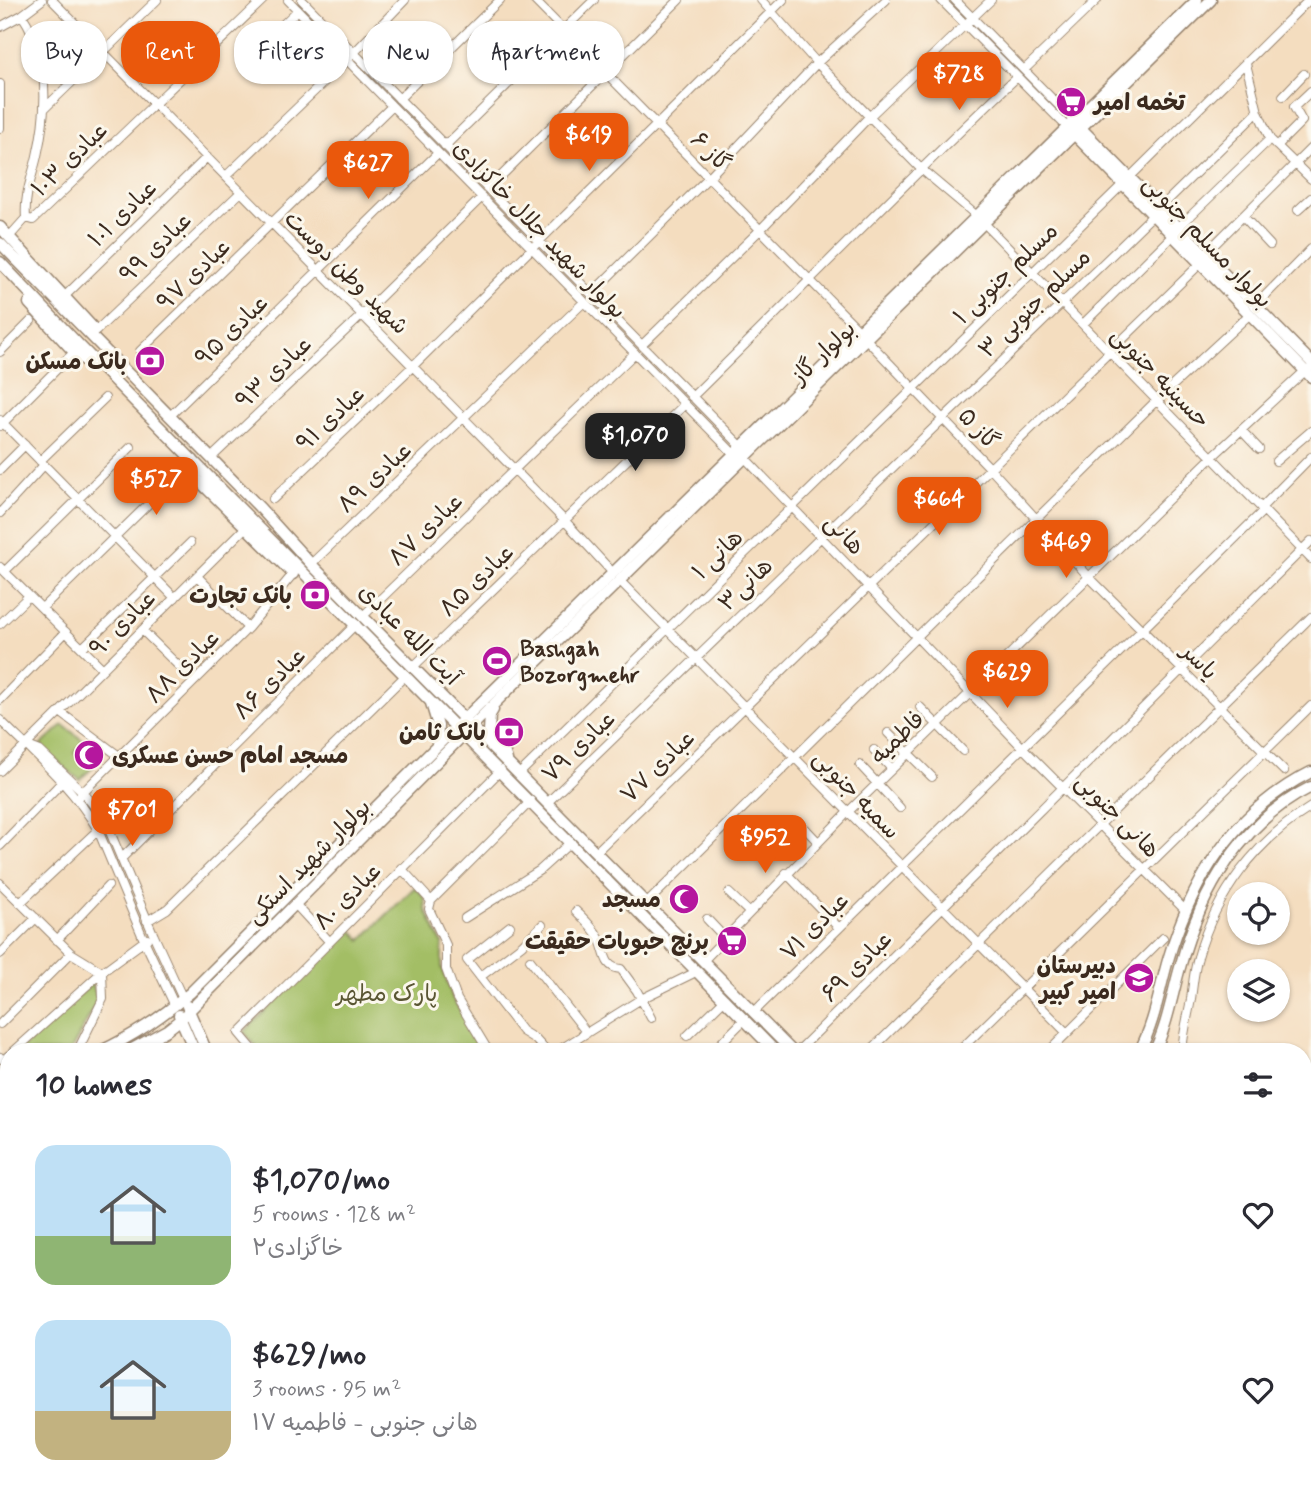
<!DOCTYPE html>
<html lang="en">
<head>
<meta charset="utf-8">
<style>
  :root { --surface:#fff; --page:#f7f7f7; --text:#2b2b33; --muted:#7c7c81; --accent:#ea580c }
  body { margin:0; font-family:Mynerve,"Playpen Sans Arabic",sans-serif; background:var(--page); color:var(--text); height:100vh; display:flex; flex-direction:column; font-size:26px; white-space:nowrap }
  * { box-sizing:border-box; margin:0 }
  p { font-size:23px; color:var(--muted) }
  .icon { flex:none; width:38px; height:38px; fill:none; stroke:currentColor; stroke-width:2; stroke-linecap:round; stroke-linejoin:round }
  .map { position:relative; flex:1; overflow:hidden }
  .side { position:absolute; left:0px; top:1043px; width:1312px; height:450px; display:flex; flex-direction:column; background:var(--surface); border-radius:28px 28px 0 0; box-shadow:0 2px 5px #0004 }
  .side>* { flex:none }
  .banner { position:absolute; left:21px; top:21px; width:700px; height:63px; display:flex; gap:14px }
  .fabs { position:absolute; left:1227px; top:882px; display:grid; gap:14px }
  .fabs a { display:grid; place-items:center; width:63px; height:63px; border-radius:50%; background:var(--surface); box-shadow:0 2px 5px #0004; font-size:35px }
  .price { position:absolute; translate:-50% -60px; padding:0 16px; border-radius:14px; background:var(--accent); color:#fff; font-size:23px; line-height:46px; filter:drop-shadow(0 2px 4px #0008) }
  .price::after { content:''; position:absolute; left:50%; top:42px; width:21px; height:16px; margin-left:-10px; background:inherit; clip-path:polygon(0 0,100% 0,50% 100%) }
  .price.on { background:#222; color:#fff }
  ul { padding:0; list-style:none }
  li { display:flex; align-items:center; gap:21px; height:175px; padding:0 35px }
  li span { display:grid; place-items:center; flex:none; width:196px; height:140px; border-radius:21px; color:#555 }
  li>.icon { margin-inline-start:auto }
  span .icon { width:84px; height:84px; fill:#fffc; stroke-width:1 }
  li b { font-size:30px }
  h2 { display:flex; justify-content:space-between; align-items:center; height:84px; padding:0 35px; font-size:30px }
  .pill { padding:0 24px; border-radius:28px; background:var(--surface); box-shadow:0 2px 5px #0004; font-size:24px; line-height:63px }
  .pill.on { background:var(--accent); color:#fff }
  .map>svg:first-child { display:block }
  .green { fill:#a3be65; stroke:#6f7442; stroke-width:2 }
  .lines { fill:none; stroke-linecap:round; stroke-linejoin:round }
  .minor-casing { stroke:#98846e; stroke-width:10 }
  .major-casing { stroke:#98846e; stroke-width:13 }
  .minor { stroke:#fff; stroke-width:8 }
  .major { stroke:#fff; stroke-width:10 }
  .labels { text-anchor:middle; stroke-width:6; stroke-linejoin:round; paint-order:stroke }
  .poi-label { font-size:23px; font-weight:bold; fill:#3b2a1e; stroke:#fbf7ec; text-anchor:end }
  .street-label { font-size:23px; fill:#3b2a1e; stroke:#fbf7ec }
  .park-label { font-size:23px; fill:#5a5633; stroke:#fbf7ec }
</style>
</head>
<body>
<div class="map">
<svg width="1311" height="1492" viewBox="0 0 1311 1492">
  <rect width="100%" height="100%" fill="#fbf7ec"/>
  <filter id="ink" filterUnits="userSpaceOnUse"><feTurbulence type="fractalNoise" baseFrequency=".0143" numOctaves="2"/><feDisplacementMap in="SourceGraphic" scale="14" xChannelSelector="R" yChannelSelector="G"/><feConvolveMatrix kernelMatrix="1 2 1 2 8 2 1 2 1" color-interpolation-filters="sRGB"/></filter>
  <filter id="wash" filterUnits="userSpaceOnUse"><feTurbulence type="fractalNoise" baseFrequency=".00686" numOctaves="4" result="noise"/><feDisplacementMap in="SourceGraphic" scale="28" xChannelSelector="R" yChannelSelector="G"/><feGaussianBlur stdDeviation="1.57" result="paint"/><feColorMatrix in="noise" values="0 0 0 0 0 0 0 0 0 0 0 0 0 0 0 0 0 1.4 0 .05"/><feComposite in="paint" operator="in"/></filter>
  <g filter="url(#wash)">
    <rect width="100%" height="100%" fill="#f4ddbf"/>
    <path class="green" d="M63,725L85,742L74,753L93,767L80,780L39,747Z
      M415,887L425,898L426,910L442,943V967L453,999L486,1052H261L244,1032L350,928L361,940Z
      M92,983L98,1000L70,1052H18Z"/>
  </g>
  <g filter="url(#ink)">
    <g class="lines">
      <g class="minor-casing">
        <path id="minor" d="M52,0L565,521L613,573
          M288,0L734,454L745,458L1023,748L1185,910
          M302,0L742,447L743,452
          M534,0L860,331
          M761,0L817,63L920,168L977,216
          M941,0L1067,127
          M955,0L1074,121
          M22,15C50,57 48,108 37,156C32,178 24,195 26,218
          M0,27L22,15L42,0
          M273,34L298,10
          M1246,64L1258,112L1270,139L1311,179
          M1024,70L1097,0
          M0,84V128
          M1283,96L1304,74
          M399,99L500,0
          M45,108L157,0
          M445,146L594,0
          M1277,146L1302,121L1294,107L1311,91
          M226,176L347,60L405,0
          M1130,177L1309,0
          M488,189L679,0
          M1160,208L1258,112
          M1298,210L1311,198
          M1243,216L1270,245
          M984,223L1311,559
          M1179,227L1270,139
          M9,237L26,218L33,220L263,0
          M1205,254L1311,148
          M591,294L709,177L817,63L886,0
          M65,296L207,157
          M1256,305L1311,249
          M1083,324L1173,235
          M96,331L241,192
          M866,339L989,467L1089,577L1284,771
          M642,345L761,229L870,116L991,0
          M140,351L392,106
          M0,352L31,321
          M692,397C801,290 906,181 1017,77
          M170,416L438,153
          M0,420L175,598
          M0,426L69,357
          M1241,430L1259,449
          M211,458L362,315L482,197
          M40,461L105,398
          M1276,461L1311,431
          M0,470L25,445
          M273,499L413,366L783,0
          M1261,508L1311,457
          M0,513L44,465
          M311,564L584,302
          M0,567L103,669
          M5,571L131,447
          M197,576L248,628
          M620,581L1067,1033
          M42,608L177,476
          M363,616L635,353
          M0,624L29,596
          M142,630L194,681
          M82,648L190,543
          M413,667L685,404
          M0,700L66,632
          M920,707L963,751
          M60,712L119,756
          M0,720C34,754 73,787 98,830L144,940L175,1006
          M888,733L932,777
          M30,747L40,751L83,792L105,820L154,936L183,999
          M874,750L892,769
          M860,765L900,808
          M0,771L246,527
          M519,774L1123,184
          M77,798L248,628L293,574V569
          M548,802L1153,215
          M800,823L818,842
          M0,846L62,782
          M596,852L1200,264
          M121,859L356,624
          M401,868L431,901L429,909L446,945V969L457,999L489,1052
          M786,873L839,928
          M0,883L71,953L102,972
          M729,893L749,912
          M431,901L531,801
          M20,903L98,830
          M647,903L1157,400L1250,314
          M295,904L329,941
          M576,911C584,919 594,928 599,938C606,951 603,968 621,969L637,991L651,1018
          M465,918L540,870L571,842
          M707,919L725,938
          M147,921L167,909L406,675
          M510,926L467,960L522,1031L535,1039L547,1052
          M57,940L108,886
          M0,954L36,918
          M530,960L587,1033
          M703,961L849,811L1212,457L1305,371L1311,368
          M480,977L522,945L542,925
          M754,1012L1264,510
          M0,1024L71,953
          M687,1036L725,999
          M13,1052L102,972L147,939
          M77,1052L103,999L102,972
          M255,1052L239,1033L501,770
          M556,1052L641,999L692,974
          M712,1052L745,1019
          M797,1052L1311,541
          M869,1052L1311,617
          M958,1052L1311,706
          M1048,1052L1163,938
          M1182,1052C1183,1034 1188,1016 1191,999C1193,985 1194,970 1198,957C1216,893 1256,841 1311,807
          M0,1057L3,1060L9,1055
          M0,1153L9,1149
          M0,1210L9,1206
          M1304,1251L1311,1255
          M0,1267L9,1264
          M1304,1298L1311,1296
          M0,1327L9,1323
          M9,1409L2,1417L9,1424
          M0,1451L9,1444
          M72,1484L78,1492
          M473,1484L482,1492
          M915,1484L925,1492
          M964,1484L970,1492
          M1026,1484L1032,1492
          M0,1490L6,1484
          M41,1492L53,1484
          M83,1492L92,1484
          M159,1492L168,1484
          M220,1492L227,1485
          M243,1492L251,1484
          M422,1492L430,1484
          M513,1492L521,1484
          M601,1492L609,1484
          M674,1492L682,1484
          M743,1492L749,1484
          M809,1492L816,1484
          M862,1492L869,1484
          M1084,1492L1092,1484
          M1131,1492L1142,1484"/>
      </g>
      <g class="major-casing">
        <path id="major" d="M1077,124L1311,362
          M1071,131L1311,377
          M0,227L95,330
          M0,243L261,509L311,564L793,1052
          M0,262L80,346L776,1052
          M29,303L74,352L92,366
          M193,460L196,478L293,574
          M431,703L438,726L437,746
          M493,710L490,715L489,731L503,747L507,760
          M187,1006L207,1052
          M179,1015L195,1052
          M99,1052C135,1035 160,1018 190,993L457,726L1197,0
          M127,1052L167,1030L181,1019L502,696L1211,0
          M1139,1052C1155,1022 1159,991 1168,960C1192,879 1235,810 1311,772
          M1154,1052C1168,1024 1172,994 1181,964C1201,891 1241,822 1311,787
          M0,1095L9,1092
          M0,1110L9,1106
          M375,1484L379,1492
          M387,1484L390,1492
          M1195,1484L1197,1492
          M1202,1484L1210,1492
          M1220,1484L1228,1492
          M1245,1484L1262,1489H1293
          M1289,1491L1311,1484"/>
      </g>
      <use href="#minor" class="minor"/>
      <use href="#major" class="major"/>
    </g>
  </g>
  <defs>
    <g id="supermarket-disc" transform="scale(1.575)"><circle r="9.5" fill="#b5179e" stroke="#fbf7ec"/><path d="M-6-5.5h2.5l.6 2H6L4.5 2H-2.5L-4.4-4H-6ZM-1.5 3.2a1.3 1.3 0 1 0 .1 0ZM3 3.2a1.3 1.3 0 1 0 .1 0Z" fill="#fff"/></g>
    <g id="bank-disc" transform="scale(1.575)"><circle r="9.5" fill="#b5179e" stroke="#fbf7ec"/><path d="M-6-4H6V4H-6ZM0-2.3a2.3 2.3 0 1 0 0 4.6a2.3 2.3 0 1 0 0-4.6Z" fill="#fff"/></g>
    <g id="stadium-disc" transform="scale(1.575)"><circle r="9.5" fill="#b5179e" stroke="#fbf7ec"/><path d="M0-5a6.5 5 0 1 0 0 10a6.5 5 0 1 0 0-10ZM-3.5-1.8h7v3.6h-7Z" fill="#fff"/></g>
    <g id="mosque-disc" transform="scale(1.575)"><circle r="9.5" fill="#b5179e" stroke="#fbf7ec"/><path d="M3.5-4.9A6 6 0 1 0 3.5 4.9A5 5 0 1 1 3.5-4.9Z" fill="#fff"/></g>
    <g id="school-disc" transform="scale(1.575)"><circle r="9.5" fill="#b5179e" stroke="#fbf7ec"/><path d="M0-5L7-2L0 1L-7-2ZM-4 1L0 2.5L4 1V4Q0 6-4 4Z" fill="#fff"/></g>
  </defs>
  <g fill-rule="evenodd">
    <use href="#supermarket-disc" x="1071" y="102"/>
    <use href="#bank-disc" x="150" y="361"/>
    <use href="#bank-disc" x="315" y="595"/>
    <use href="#stadium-disc" x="497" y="661"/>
    <use href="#bank-disc" x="509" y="732"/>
    <use href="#mosque-disc" x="89" y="755"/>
    <use href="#mosque-disc" x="684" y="899"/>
    <use href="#supermarket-disc" x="732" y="941"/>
    <use href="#school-disc" x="1139" y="978"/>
  </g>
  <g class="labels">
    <g class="poi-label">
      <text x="1094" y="110" text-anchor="start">تخمه امیر</text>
      <text x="127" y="369">بانک مسکن</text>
      <text x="292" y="603">بانک تجارت</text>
      <text x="520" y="656" text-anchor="start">Bashgah<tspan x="520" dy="26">Bozorgmehr</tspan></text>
      <text x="486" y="740">بانک ثامن</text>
      <text x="112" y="763" text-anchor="start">مسجد امام حسن عسکری</text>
      <text x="661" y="907">مسجد</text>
      <text x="709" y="949">برنج حبوبات حقیقت</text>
      <text x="1116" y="973">دبیرستان<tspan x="1116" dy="26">امیر کبیر</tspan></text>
    </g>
    <g class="street-label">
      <text transform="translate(711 151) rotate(45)" y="8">گاز ۶</text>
      <text transform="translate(69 159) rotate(-44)" y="8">عبادی ۱۰۳</text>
      <text transform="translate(122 213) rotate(-44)" y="8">عبادی ۱۰۱</text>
      <text transform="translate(540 229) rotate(46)" y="8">بولوار شهید جلال خاکزادی</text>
      <text transform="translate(1208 241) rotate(46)" y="8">بولوار مسلم جنوبی</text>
      <text transform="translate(155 247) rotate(-44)" y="8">عبادی ۹۹</text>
      <text transform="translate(347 272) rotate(45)" y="8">شهید وطن دوست</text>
      <text transform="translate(1005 273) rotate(-44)" y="8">۱ مسلم جنوبی</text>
      <text transform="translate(193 274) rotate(-44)" y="8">عبادی ۹۷</text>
      <text transform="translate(1034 303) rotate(-44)" y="8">مسلم جنوبی ۳</text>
      <text transform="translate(231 330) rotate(-44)" y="8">عبادی ۹۵</text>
      <text transform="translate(823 352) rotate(-44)" y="8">بولوار گاز</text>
      <text transform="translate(273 372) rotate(-43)" y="8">عبادی ۹۳</text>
      <text transform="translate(1161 377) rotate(46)" y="8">حسینیه جنوبی</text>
      <text transform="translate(330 418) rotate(-43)" y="8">عبادی ۹۱</text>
      <text transform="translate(979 428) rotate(47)" y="8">گاز ۵</text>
      <text transform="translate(374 477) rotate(-43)" y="8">عبادی ۸۹</text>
      <text transform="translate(425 529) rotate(-44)" y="8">عبادی ۸۷</text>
      <text transform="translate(845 534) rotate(47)" y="8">هانی</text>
      <text transform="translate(717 554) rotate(-44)" y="8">هانی ۱</text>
      <text transform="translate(476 580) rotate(-44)" y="8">عبادی ۸۵</text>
      <text transform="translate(745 584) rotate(-44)" y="8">هانی۳</text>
      <text transform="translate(122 623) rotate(-45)" y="8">عبادی ۹۰</text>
      <text transform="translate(410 634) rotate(45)" y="8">آیت الله عبادی</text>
      <text transform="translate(1200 661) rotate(45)" y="8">یاسر</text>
      <text transform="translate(182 666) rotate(-45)" y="8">عبادی ۸۸</text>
      <text transform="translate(269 683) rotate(-45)" y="8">عبادی ۸۶</text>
      <text transform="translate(897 737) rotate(-44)" y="8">فاطمیه</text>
      <text transform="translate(578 746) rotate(-44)" y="8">عبادی ۷۹</text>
      <text transform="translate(657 766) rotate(-44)" y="8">عبادی ۷۷</text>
      <text transform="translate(857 794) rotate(46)" y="8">سمیه جنوبی</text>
      <text transform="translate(1118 815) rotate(45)" y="8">هانی جنوبی</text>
      <text transform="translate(308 861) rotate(-45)" y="8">بولوار شهید استکی</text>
      <text transform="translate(347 896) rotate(-45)" y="8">عبادی ۸۰</text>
      <text transform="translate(814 926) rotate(-45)" y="8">عبادی ۷۱</text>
      <text transform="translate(856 966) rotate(-45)" y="8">عبادی ۶۹</text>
    </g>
    <g class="park-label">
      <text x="387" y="1001">پارک مطهر</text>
    </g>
  </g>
</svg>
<div class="fabs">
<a><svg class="icon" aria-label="locate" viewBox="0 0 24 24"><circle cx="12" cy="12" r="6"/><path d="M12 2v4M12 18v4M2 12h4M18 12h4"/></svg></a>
<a><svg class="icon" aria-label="layers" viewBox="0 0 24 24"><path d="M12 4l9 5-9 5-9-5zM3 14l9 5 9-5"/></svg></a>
</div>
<b class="price" style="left:959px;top:112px">$728</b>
<b class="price" style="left:589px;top:173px">$619</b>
<b class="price" style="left:368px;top:201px">$627</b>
<b class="price on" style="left:635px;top:473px">$1,070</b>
<b class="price" style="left:156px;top:517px">$527</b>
<b class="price" style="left:939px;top:537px">$664</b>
<b class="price" style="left:1066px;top:580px">$469</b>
<b class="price" style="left:1007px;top:710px">$629</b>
<b class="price" style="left:132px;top:848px">$701</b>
<b class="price" style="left:765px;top:875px">$952</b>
<div class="banner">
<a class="pill">Buy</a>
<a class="pill on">Rent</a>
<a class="pill">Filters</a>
<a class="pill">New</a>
<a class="pill">Apartment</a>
</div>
<section class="side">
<h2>10 homes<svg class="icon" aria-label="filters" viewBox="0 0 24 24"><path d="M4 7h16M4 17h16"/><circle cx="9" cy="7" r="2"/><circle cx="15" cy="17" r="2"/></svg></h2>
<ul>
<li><span style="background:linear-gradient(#bfe0f5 65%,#8fb573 0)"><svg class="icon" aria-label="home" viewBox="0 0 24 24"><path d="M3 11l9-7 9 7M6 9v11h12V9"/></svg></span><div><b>$1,070/mo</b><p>5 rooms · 128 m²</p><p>خاگزادی۲</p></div><svg class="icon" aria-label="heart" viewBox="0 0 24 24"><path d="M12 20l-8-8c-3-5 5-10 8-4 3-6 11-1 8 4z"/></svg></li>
<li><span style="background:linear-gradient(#bfe0f5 65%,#c2b280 0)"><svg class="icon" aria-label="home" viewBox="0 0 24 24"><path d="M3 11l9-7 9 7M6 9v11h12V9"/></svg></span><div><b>$629/mo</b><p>3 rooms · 95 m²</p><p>هانی جنوبی - فاطمیه ۱۷</p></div><svg class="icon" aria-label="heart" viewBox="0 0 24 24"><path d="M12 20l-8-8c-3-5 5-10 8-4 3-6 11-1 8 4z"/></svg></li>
</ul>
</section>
</div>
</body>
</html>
